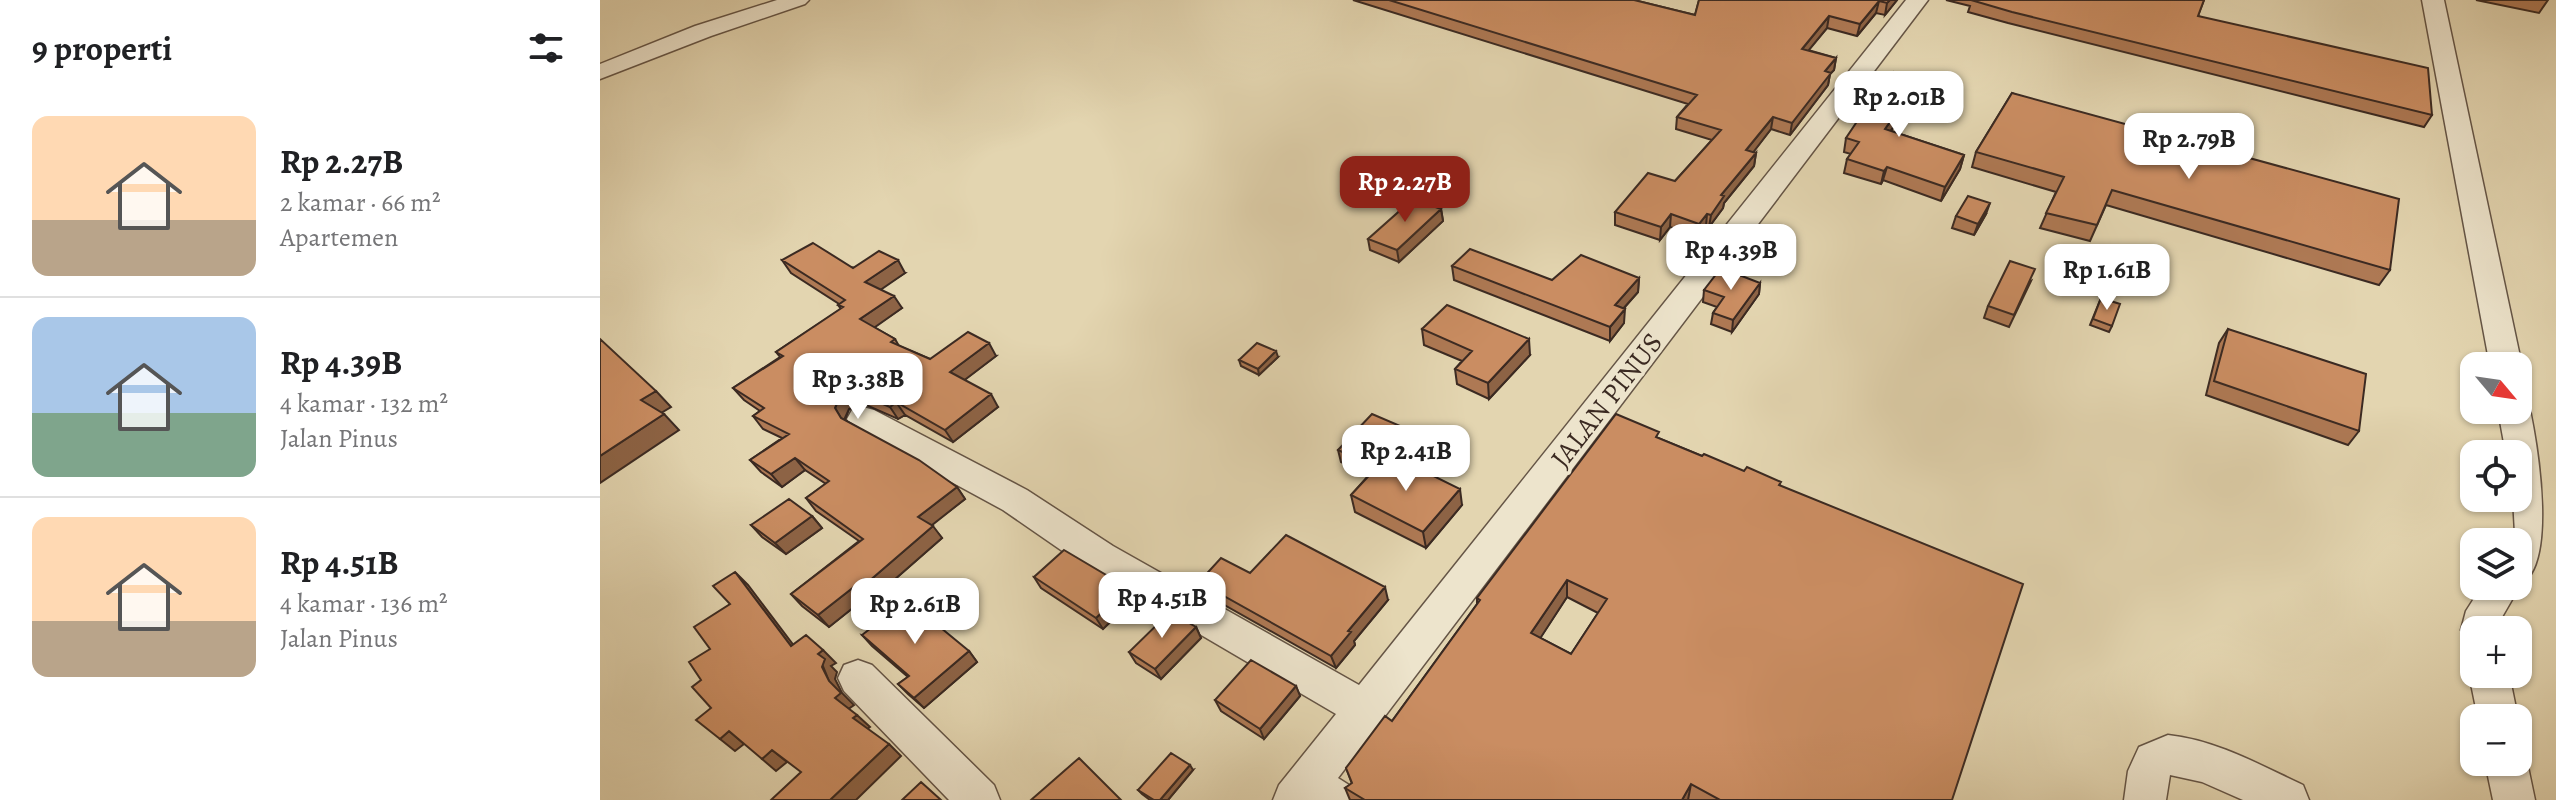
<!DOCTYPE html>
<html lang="id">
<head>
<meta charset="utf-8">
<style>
  :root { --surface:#fff; --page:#f6f6f6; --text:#202124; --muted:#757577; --line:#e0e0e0; --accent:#8f2418 }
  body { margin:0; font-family:Alegreya,serif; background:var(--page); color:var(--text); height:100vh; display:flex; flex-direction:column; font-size:30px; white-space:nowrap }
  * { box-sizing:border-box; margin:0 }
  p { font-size:26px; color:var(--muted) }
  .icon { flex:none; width:44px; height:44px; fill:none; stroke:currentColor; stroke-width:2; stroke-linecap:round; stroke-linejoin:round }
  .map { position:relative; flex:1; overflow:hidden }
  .sheet { display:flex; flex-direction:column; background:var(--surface); width:600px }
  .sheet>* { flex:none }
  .needle { width:52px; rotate:119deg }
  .buttons { position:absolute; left:1860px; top:352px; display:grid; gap:16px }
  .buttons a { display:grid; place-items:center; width:72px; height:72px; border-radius:16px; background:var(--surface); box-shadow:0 2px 6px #0004; font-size:40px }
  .price { position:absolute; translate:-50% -68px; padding:0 18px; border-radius:16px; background:#fff; color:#222; font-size:26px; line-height:52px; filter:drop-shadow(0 2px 4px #0008) }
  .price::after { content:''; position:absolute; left:50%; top:48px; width:24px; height:18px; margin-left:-12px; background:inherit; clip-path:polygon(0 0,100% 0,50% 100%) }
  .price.on { background:var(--accent); color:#fff }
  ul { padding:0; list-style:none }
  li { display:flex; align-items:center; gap:24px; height:200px; padding:0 32px }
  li+li { border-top:2px solid var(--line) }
  li span { display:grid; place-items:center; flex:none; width:224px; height:160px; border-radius:16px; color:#555 }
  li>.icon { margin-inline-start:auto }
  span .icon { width:96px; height:96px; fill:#fffc; stroke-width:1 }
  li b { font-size:34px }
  h2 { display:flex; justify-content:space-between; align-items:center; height:96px; padding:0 32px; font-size:34px }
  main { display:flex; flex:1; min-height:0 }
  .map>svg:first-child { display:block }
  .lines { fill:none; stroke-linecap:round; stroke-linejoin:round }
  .minor-casing { stroke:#655546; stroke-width:3 }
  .minor { fill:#ede4cc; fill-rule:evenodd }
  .wall { fill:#ae7954; stroke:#3b2a22; stroke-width:2; fill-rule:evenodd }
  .shaded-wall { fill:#8d6345; stroke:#3b2a22; stroke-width:2 }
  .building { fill:#ca8d62; stroke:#3b2a22; stroke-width:2; fill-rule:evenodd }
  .labels { text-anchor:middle; stroke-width:7; stroke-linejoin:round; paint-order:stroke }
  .street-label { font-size:28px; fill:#3b2a22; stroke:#ede4cc }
</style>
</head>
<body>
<main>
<section class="sheet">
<h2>9 properti<svg class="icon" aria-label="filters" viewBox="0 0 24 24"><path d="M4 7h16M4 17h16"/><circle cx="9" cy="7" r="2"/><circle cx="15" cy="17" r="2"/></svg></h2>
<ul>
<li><span style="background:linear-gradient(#ffd9b3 65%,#b9a48a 0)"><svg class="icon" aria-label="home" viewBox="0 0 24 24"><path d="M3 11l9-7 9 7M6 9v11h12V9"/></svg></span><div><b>Rp 2.27B</b><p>2 kamar · 66 m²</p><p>Apartemen</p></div></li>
<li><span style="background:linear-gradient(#a9c7e8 60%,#7fa58c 0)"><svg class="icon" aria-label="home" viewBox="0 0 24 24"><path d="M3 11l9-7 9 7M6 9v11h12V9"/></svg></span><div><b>Rp 4.39B</b><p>4 kamar · 132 m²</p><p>Jalan Pinus</p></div></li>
<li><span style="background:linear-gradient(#ffd9b3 65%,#b9a48a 0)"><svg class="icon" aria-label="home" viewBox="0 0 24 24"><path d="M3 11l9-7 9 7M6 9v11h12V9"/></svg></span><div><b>Rp 4.51B</b><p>4 kamar · 136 m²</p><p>Jalan Pinus</p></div></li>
</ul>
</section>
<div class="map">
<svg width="1956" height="800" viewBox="0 0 1956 800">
  <rect width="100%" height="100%" fill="#e3d5b0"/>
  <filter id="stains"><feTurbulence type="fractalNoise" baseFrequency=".0025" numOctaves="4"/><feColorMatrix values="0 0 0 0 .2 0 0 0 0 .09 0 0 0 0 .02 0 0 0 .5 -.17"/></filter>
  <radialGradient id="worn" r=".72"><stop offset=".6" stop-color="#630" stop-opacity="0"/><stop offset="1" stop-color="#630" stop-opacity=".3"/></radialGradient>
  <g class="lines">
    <g class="minor-casing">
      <path id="minor" d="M177,0H209L205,4L111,36L0,79V64L95,26Z
        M1306,0H1328L738,778L749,785L755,800H673L679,785L736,714L487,568L403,510L252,428L247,419L252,410L263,407L274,410L427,490L513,546L759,685Z
        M1822,0H1844L1922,366L1918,372V366H1890Z
        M1918,399L1925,402L1930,410C1939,453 1956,564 1921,584L1902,617L1899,630H1874V645L1866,642L1861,630L1866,611L1882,586H1918L1913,498H1918V454H1906L1898,410H1918Z
        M258,660L272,665L394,785L400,800H349L244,691L238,678L244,665Z
        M1874,664V674H1909L1918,718V719L1878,718L1869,674Z
        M1568,735C1616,740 1660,765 1703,785L1709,800H1643L1602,782L1570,775L1566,800H1524L1528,771L1539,747Z
        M1918,747L1927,762L1935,800H1893L1885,762H1918Z"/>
    </g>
    <use href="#minor" class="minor"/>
  </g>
  <path class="wall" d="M753,0H1034L1095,15L1099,0H1297L1285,15L1276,13L1257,36L1227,28L1208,50L1236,58L1234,70L1230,74L1228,85L1190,135L1171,129L1153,152L1156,153L1154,166L1124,203L1123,208L1109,227L1106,226L1098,237L1070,227L1060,240L1015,225V212L1075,181L1112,140L1076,129L1077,117L1088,104Z
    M1346,0H1604L1598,16L1832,115L1824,127L1408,23L1368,12L1370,6Z
    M1876,0H1948L1939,13Z
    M1320,80L1317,93L1291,131L1364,155L1360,169L1341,201L1283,180L1281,184L1244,173L1247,159L1251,154L1244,152L1246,138Z
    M1412,93L1790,270L1779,285L1506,205L1490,241L1440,228L1456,192L1372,167L1376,152Z
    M841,209L843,221L799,262L770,250L768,239Z
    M1386,214L1374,235L1352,228L1356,216Z
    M182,260L305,273L280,289L302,308L274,327L295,339L299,346L330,359L396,356L364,380L398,407L353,442L305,415L298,419L264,404L249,409L245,420L357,487L365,499L331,525L342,538L278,594L274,591L229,627L202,606L191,594L259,541L216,511L206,498L226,484L205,470L182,487L161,472L150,460L182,438L163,429L153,416L160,411L144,400L133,388L180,357L176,352L241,309L238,305L239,304L191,273Z
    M852,266L952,280L1039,278L1038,292L1024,308V323L1010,341L854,280Z
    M1431,281L1409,327L1384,318L1388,306Z
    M1160,283L1159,294L1132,332L1111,324L1113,313L1117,307L1103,302L1104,290Z
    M1501,298L1512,326L1509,332L1490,325Z
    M822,329L930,355L889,399L857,384L855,369L862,361L824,345Z
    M1628,329L1759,431L1748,445L1606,395L1619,343Z
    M678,357L659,375L641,366L639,360Z
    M805,428L807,440L793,456L862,505L826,548L755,512L751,495L769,475L741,462L738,450Z
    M1058,438L1102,456L1180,485L1352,800H750L745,788L752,784L746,768L792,721L877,604V598ZM967,597L998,613L971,654L940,638Z
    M212,516L222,528L186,554L162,537L151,525Z
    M650,573L788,600L754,641L755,645L736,668L605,594L599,582Z
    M434,577L528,588L534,599L503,629L441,588Z
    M596,627L601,638L561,679L536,663L529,652Z
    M262,635L369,651L377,662L324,708L308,694L298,684L308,677L272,646Z
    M696,686L700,696L664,739L621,711L615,700Z
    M593,770L568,800H550L542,794L538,790Z"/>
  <path class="shaded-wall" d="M1290,0H1297L1285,15L1287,3Z
    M1279,1L1276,13L1257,36L1260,24Z
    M1229,16L1227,28L1200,61L1202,49Z
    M1236,58L1234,70L1230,74L1228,85L1190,135L1192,123L1225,71Z
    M1320,80L1317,93L1282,143L1285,129Z
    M1173,117L1171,129L1145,163L1146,150Z
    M1156,153L1154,166L1124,203L1123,208L1109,227L1111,215L1121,195Z
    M1364,155L1360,169L1341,201L1345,187Z
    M1287,167L1283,180L1281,184L1284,171Z
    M1390,203L1386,214L1374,235L1378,224Z
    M841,209L843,221L799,262L797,250Z
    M1071,214L1070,227L1060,240L1061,227Z
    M1107,214L1106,226L1098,237L1099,224Z
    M298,260L305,273L273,295L265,282Z
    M1039,278L1038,292L1014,319L1015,305Z
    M1160,283L1159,294L1132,332L1133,320Z
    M294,296L302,308L268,332L260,319Z
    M1025,309L1024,323L1010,341V327Z
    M929,339L930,355L889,399L888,383Z
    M389,343L396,356L358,385L350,372Z
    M676,351L678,357L659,375L658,369Z
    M56,391L71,407L56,416L41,400Z
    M255,392L264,404L249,409L244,420L241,418L235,408L240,396Z
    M391,394L398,407L353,442L345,430Z
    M296,402L305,415L298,419L290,407Z
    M64,414L79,430L0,483V456Z
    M805,428L807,440L774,477L771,466Z
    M195,458L205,470L182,487L171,474Z
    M357,487L365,499L327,529L318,517Z
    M860,489L862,505L826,548L823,532Z
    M212,516L222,528L186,554L175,543Z
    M333,526L342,538L278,594L268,582Z
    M135,572L148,585L204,659L191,646Z
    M264,579L274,591L229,627L218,615Z
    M967,580V597L932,651L931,633Z
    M785,587L788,600L754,641L755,645L736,668L731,656L748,631Z
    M528,588L534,599L503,629L496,618Z
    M596,627L601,638L561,679L555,669Z
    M223,650L236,663L231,666L237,672L235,679L242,693L254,705L247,710L235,698L229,681L218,654Z
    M369,651L377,662L324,708L314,698Z
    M696,686L700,696L664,739L660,729Z
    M257,715L270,727L266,730L253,718Z
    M129,731L144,744L135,751L120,739Z
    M289,744L301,756L256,800H230Z
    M172,750L187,762L176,771L162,759Z
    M590,765L593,770L568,800H560Z
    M1091,784L1088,800H1082Z"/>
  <path class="building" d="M789,0H1034L1095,15L1099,0H1290L1287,3L1279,1L1260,24L1229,16L1202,49L1236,58L1225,71L1231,73L1213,96L1192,123L1173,117L1146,150L1156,153L1121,195L1124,196L1111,215L1107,214L1099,224L1071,214L1061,227L1015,212L1048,173L1075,181L1121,130L1077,117L1097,95Z
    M1371,0H1604L1598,16L1828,68L1832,115L1412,12Z
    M1294,72L1320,80L1285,129L1364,155L1345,187L1287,167L1284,171L1247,159L1259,142L1246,138L1258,120Z
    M1412,93L1799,199L1790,270L1512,190L1497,225L1446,213L1464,177L1376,152Z
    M1368,196L1390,203L1378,224L1356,216Z
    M813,199L841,209L797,250L768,239Z
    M213,243L253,268L279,251L298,260L265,282L294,296L260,319L295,339L291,342L330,359L368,332L389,343L350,372L391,394L345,430L296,402L290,407L255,392L240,396L235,408L241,418L319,460L357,487L318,517L333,526L268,582L264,579L218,615L191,594L263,539L206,498L229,481L195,458L171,474L150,460L189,434L153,416L164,408L133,388L183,356L176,352L243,307L238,305L245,300L182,260Z
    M870,249L952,280L981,255L1039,278L1015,305L1025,309L1010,327L852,266Z
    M1410,261L1435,269L1414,315L1388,306Z
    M1121,268L1160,283L1133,320L1113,313L1124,297L1104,290Z
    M1501,298L1520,304L1512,326L1493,319Z
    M847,305L929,339L888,383L855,369L872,351L822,329Z
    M1628,329L1766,374L1759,431L1614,381Z
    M0,339L56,391L41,400L64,414L0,456Z
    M657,343L676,351L658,369L639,360Z
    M772,414L805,428L771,466L738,450Z
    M1016,414L1059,432L1056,437L1102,456L1104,454L1144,471L1147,467L1181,482L1179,485L1423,584L1352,800H1120L1091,784L1082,800H765L745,788L752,783L746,768L785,716L792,721L880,600L877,598ZM967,580L1007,599L971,654L931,633Z
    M789,454L860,489L823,532L751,495Z
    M189,499L212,516L175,543L151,525Z
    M686,535L785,587L748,631L751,632L731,656L599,582L621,558L650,573Z
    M464,550L528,588L496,618L434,577Z
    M135,572L191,646L206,635L223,650L218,654L225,659L222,667L229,681L241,693L235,698L257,715L253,718L289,744L230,800H171L201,772L172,750L162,759L129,731L120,739L96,720L111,708L92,687L101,680L89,662L110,649L94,627L130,604L113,586Z
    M307,600L369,651L314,698L298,684L309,676L262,635Z
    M570,612L596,627L555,669L529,652Z
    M651,660L696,686L660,729L615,700Z
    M571,753L590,765L560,800H554L538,790Z
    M479,758L521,800H431Z
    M321,782L341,800H302Z"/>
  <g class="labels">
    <g class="street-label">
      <text transform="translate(1006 400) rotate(-52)" y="10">JALAN PINUS</text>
    </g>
  </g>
  <rect width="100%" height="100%" filter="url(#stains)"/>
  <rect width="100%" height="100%" fill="url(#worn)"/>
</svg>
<div class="buttons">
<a><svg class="needle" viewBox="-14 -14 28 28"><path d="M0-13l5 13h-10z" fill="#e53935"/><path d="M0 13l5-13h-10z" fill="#757577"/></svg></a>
<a><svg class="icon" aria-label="locate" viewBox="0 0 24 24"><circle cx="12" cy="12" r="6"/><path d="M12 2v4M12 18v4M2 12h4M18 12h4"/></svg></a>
<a><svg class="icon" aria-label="layers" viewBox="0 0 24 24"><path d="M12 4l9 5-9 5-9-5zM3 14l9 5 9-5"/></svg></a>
<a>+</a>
<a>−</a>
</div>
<b class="price" style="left:1299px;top:139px">Rp 2.01B</b>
<b class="price" style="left:1589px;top:181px">Rp 2.79B</b>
<b class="price on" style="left:805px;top:224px">Rp 2.27B</b>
<b class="price" style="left:1131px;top:292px">Rp 4.39B</b>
<b class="price" style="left:1507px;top:312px">Rp 1.61B</b>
<b class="price" style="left:258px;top:421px">Rp 3.38B</b>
<b class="price" style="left:806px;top:493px">Rp 2.41B</b>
<b class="price" style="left:562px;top:640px">Rp 4.51B</b>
<b class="price" style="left:315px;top:646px">Rp 2.61B</b>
</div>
</main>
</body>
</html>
